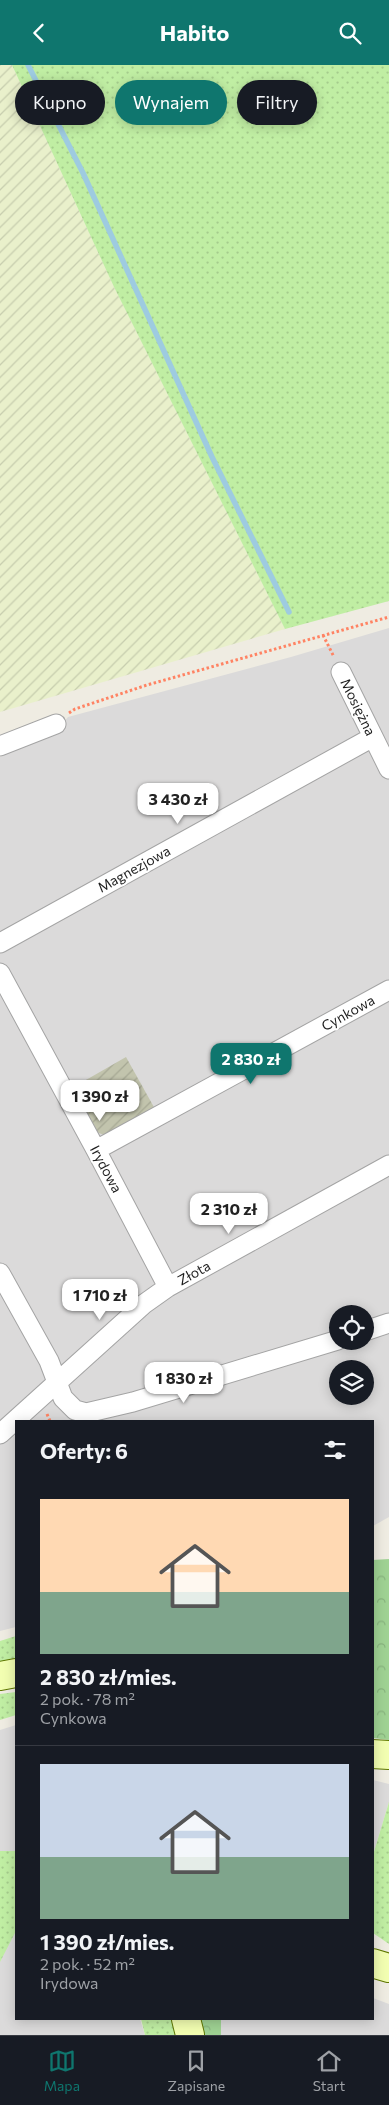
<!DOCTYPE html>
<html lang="pl">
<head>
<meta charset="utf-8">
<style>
  :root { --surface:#171b24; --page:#242831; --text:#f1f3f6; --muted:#9ea1a6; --line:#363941; --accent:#0f766e }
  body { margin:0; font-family:Commissioner,sans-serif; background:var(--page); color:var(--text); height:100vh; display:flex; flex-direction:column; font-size:19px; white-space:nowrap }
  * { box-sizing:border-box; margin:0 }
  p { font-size:16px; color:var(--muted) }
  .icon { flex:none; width:28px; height:28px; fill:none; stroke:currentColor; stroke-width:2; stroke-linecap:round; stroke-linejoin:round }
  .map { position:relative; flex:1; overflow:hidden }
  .drawer { position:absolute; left:15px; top:1355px; width:359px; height:600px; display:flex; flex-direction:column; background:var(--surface); border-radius:0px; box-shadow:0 2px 12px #0003 }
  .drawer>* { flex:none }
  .hud { position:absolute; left:15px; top:15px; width:360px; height:45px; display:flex; gap:10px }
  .buttons { position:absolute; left:329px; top:1240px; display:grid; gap:10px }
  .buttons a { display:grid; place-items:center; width:45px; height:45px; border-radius:50%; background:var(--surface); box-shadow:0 2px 12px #0003; font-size:25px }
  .price { position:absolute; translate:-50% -42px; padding:0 11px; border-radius:10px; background:#fff; color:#222; font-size:16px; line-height:32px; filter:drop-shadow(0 1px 2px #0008) }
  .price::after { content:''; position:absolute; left:50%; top:30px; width:15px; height:11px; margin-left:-8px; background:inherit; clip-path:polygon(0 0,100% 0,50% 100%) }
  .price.current { background:var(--accent); color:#fff }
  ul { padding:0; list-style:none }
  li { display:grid; align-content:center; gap:10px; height:265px; padding:0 25px }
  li+li { border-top:1px solid var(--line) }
  li span { display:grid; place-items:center; height:155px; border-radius:0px; color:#555 }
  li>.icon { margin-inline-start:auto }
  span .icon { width:90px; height:90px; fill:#fffc; stroke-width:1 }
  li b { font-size:21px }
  h2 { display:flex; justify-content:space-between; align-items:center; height:60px; padding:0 25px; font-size:21px }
  .pill { padding:0 18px; border-radius:22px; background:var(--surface); box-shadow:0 2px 12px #0003; font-size:18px; line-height:45px }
  .pill.current { background:var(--accent); color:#fff }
  header { display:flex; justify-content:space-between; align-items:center; height:65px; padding:0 25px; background:var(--accent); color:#fff; font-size:22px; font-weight:700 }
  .tab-bar { display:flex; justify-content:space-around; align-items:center; height:70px; border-top:1px solid var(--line); background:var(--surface); font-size:14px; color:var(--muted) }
  .tab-bar a { display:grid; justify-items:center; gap:2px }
  .tab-bar .current { color:var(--accent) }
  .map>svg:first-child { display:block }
  .residential { fill:#dbdada; fill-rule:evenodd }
  .construction { fill:url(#construction-furrows) }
  .farmland { fill:url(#farmland-furrows) }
  .grass { fill:url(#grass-dots) }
  .forest { fill:url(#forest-crowns) }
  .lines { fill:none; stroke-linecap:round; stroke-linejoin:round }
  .stream { stroke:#9ecbe0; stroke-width:5.5 }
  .street-casing { stroke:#a4a4a4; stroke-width:21 }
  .secondary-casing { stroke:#5f7800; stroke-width:30 }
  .path { stroke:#ff8363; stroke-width:3; stroke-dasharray:2.5 2.5; stroke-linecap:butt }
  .street { stroke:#fff; stroke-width:19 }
  .secondary { stroke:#f2feb1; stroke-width:28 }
  .labels { text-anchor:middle; stroke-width:4; stroke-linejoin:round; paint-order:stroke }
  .street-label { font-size:14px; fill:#1d1d1d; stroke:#fff }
</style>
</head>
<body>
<header><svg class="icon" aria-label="back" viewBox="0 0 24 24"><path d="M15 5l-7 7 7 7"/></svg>Habito<svg class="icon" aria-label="search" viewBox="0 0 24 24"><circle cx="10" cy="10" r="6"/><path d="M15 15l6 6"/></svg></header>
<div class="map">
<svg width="389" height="1970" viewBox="0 0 389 1970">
  <defs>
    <pattern id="construction-furrows" width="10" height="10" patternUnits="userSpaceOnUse" patternTransform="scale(1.25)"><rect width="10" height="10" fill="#c2c4ad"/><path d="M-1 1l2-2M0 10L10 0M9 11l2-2" fill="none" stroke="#a6a894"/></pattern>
    <pattern id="farmland-furrows" width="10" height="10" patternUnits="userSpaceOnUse" patternTransform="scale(1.25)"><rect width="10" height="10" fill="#e9f0cb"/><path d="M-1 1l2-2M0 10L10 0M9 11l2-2" fill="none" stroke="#c7cdae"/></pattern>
    <pattern id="grass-dots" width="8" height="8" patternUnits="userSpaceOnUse" patternTransform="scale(1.25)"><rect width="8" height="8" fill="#c0eea3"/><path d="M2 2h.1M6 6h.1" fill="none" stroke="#a5cc8c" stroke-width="1.8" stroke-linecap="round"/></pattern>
    <pattern id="forest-crowns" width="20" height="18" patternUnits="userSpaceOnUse" patternTransform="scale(1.25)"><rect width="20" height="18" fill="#9fd293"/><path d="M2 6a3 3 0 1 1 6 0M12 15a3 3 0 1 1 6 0" fill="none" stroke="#88b47e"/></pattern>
  </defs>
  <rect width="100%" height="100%" fill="#efece2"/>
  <path class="residential" d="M389,563V1452L373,1461L372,1356H16V1562L0,1566V692L57,665L68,652L291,592ZM338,1249H365V1276H338ZM338,1304H365V1331H338Z
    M16,1660V1954H140L145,1970H0V1665Z
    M373,1715L389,1719V1737L373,1790Z
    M373,1933L389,1939V1970H221V1954H372Z"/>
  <path class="construction" d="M126,992L155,1044L107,1071L96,1067L72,1023Z"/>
  <path class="farmland" d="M0,0H12L114,222L285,564L0,647Z"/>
  <path class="grass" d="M12,0H389V536L285,564L114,222Z
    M16,1571V1597L0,1598V1576Z
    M16,1627V1650L0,1655V1629Z
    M389,1737V1879L373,1868V1790Z
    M0,1786H16V1866L0,1897Z
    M141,1954H173L175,1970H145Z"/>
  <path class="forest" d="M389,1494V1675L373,1673L372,1495Z
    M201,1954H221V1970H203Z"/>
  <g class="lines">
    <path class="stream" d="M28,0L83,108L212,392L289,547"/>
    <g class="street-casing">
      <path id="street" d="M341,607L389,704
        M0,681L56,659
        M0,878L373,672
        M0,908L96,1085L168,1222
        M96,1085L389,925
        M0,1208L49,1296L63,1333L75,1345L86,1348L133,1337L338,1275
        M365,1266L389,1258
        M0,1369L144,1239L168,1222L389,1100"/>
    </g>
    <g class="secondary-casing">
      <path id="secondary" d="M0,1611L16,1608
        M372,1689L389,1690
        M372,1898L389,1903
        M186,1954L190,1970"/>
    </g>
    <path class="path" d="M323,570L334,592
      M69,648L75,644L147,620L389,552
      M47,1349L50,1356"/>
    <use href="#street" class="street"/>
    <use href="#secondary" class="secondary"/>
  </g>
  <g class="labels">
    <g class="street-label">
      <text transform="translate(358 642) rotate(64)" y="5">Mosiężna</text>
      <text transform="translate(134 804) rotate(-29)" y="5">Magnezjowa</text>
      <text transform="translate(348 948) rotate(-29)" y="5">Cynkowa</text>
      <text transform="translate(106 1104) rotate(62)" y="5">Irydowa</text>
      <text transform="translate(194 1208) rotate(-29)" y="5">Złota</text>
    </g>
  </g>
</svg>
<div class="buttons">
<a><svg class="icon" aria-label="locate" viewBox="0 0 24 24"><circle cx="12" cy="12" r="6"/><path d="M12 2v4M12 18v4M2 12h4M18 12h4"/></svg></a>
<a><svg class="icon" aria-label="layers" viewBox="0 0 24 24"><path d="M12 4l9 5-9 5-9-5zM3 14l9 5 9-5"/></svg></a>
</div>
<b class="price" style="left:178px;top:760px">3 430 zł</b>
<b class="price current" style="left:251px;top:1020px">2 830 zł</b>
<b class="price" style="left:100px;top:1057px">1 390 zł</b>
<b class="price" style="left:229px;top:1170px">2 310 zł</b>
<b class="price" style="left:100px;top:1256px">1 710 zł</b>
<b class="price" style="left:184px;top:1339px">1 830 zł</b>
<div class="hud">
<a class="pill">Kupno</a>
<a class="pill current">Wynajem</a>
<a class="pill">Filtry</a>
</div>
<section class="drawer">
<h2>Oferty: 6<svg class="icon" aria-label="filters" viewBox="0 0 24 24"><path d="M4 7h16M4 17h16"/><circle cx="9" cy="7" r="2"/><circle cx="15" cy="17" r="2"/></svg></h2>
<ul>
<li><span style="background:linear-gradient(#ffd9b3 60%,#7fa58c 0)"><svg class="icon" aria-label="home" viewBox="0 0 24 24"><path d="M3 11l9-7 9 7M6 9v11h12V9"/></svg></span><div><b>2 830 zł/mies.</b><p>2 pok. · 78 m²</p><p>Cynkowa</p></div></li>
<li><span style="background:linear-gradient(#c9d6e8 60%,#7fa58c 0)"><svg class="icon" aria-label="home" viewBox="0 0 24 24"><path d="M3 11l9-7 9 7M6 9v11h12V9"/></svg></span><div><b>1 390 zł/mies.</b><p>2 pok. · 52 m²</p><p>Irydowa</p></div></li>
</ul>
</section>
</div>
<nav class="tab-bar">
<a class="current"><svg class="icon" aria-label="map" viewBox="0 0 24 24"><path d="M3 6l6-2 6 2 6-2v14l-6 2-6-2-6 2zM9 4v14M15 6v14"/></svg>Mapa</a>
<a><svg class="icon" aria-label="saved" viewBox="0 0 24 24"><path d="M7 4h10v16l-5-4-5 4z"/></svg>Zapisane</a>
<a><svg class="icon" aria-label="home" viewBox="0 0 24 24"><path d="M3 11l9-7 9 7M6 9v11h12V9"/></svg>Start</a>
</nav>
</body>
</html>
